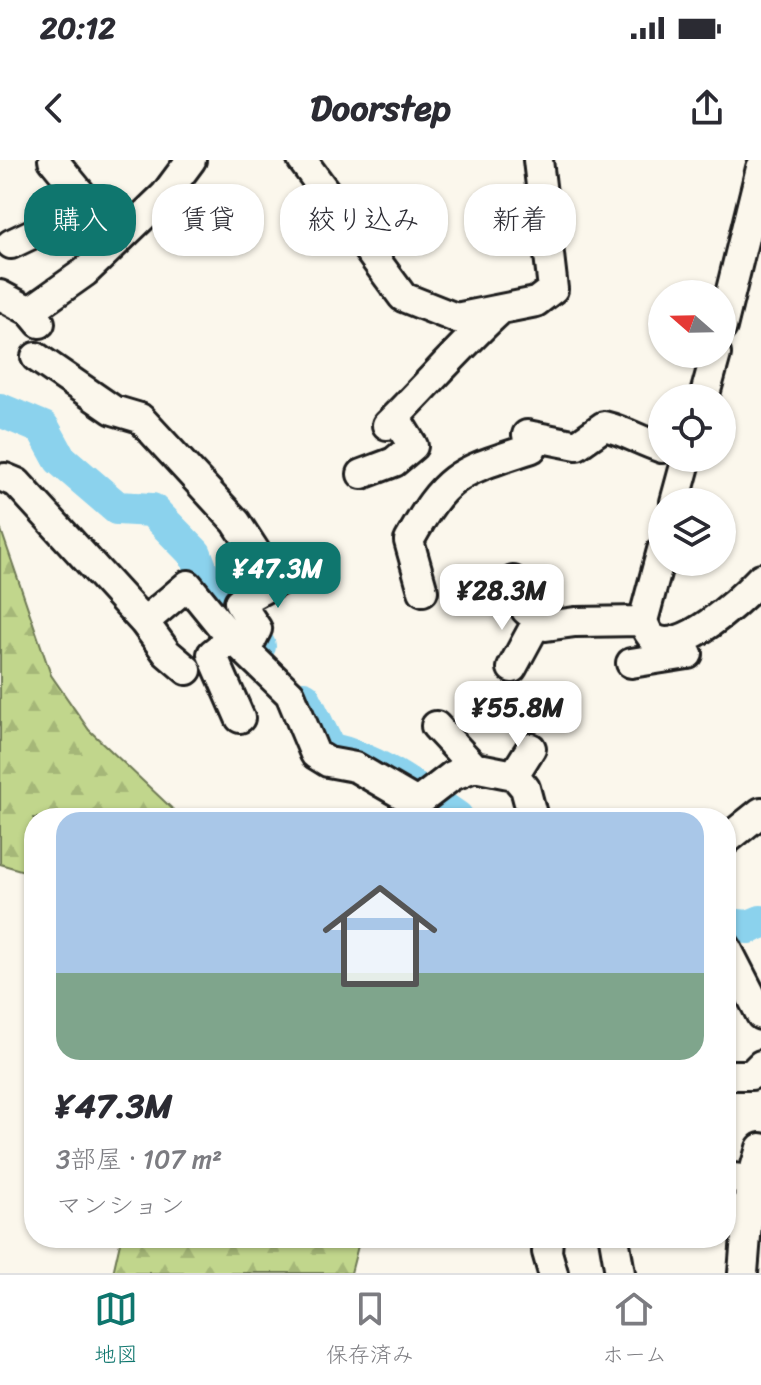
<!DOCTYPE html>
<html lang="ja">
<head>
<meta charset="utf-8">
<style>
  :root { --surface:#fff; --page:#f2f2f3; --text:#2b2b33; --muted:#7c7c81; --line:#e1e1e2; --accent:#0f766e }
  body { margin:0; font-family:Sriracha,"Klee One",sans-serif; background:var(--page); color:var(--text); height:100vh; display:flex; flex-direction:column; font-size:30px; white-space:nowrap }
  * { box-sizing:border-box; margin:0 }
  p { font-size:26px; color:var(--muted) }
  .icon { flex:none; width:44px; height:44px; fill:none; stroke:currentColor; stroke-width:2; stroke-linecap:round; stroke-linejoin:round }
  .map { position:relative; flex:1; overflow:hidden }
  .sheet { position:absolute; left:24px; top:648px; width:712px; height:440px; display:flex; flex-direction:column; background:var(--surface); border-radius:32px; box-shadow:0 2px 6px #0004 }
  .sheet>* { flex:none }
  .banner { position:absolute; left:24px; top:24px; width:714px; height:72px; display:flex; gap:16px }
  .needle { width:52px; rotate:290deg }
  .tools { position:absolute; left:648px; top:120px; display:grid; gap:16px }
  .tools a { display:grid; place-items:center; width:88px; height:88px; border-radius:50%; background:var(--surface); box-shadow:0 2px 6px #0004; font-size:40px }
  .price { position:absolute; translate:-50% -68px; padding:0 18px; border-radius:16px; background:#fff; color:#222; font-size:26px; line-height:52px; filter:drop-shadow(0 2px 4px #0008) }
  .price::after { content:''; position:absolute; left:50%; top:48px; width:24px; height:18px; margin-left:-12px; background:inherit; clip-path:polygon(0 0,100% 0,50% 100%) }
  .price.active { background:var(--accent); color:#fff }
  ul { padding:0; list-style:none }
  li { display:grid; align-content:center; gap:16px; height:424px; padding:0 32px }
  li+li { border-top:2px solid var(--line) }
  li span { display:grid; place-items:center; height:248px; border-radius:24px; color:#555 }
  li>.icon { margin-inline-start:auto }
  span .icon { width:144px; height:144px; fill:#fffc; stroke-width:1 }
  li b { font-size:34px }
  .tag { padding:0 28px; border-radius:32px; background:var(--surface); box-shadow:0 2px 6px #0004; font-size:28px; line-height:72px }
  .tag.active { background:var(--accent); color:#fff }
  .status { display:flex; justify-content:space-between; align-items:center; height:56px; padding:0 40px; background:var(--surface); direction:ltr }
  .status svg { height:22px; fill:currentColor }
  header { display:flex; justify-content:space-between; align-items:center; height:104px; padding:0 32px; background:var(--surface); font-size:36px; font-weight:700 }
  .tab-bar { display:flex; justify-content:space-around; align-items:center; height:112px; border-top:2px solid var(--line); background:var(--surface); font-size:22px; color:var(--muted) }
  .tab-bar a { display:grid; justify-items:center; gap:4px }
  .tab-bar .active { color:var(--accent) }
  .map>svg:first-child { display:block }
  .forest { fill:url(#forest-firs); stroke:#6e7954; stroke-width:2 }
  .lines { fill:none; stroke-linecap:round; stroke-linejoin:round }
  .river { stroke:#8bd2ed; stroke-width:34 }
  .minor-casing { stroke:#1c1c1c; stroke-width:34 }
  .minor { stroke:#fbf7ec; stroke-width:28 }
</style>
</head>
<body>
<div class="status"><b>20:12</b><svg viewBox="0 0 49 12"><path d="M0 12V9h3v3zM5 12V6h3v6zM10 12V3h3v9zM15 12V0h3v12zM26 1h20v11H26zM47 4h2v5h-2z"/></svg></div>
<header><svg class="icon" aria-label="back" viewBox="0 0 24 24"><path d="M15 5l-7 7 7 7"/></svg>Doorstep<svg class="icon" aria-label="share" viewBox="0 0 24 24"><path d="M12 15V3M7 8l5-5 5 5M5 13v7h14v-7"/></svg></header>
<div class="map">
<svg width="761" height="1113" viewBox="0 0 761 1113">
  <defs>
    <pattern id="forest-firs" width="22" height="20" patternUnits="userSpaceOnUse" patternTransform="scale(2)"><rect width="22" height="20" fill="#c1d68c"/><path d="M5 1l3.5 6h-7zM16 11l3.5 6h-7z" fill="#a5b778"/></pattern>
  </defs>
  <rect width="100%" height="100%" fill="#fbf7ec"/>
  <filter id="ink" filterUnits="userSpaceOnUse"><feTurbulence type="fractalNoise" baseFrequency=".0125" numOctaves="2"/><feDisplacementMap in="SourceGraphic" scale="16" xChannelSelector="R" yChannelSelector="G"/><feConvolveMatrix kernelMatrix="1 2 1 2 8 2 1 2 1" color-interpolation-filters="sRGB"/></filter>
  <g filter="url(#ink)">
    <path class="forest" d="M0,367L51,515L89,570L182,658H34V714L0,704Z
      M121,1078H360L351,1113H113Z"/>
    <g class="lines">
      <path class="river" d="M0,250L43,268L60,299L117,348L152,350L195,394L207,426L259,486
        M304,538L329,589C378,600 416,629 457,658
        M726,765L749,767L761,762"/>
      <g class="minor-casing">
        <path id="minor" d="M53,0L99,56
          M302,0L403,137L456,158L536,142L553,129L538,0
          M11,84L91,46
          M0,135L30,151L40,163
          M30,151L85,112L165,35L191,0
          M722,167L761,8
          M36,197L113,250L140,258L236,362L275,422
          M704,238L716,194
          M387,265C426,227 460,186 500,150
          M527,275L577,285L604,266C625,271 641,281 662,288
          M362,314L394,302L413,286L395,257
          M5,318L17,323L144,462
          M675,342L687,298
          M662,390L643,461C645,466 648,474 652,477C678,500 743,437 761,418
          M513,421L526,450L546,466L575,462L643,461
          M423,431L409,381C447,312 460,312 532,288V276
          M232,478L212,494L240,558
          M246,491L257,469L239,442L316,400
          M631,503L688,494
          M512,508L538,460
          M187,510L167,493L144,462L188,425L227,473L290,534L315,594L328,602L355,607L417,643L452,616L474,607
          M436,566L474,607L514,615L525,628L533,658
          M514,615L531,588
          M726,680L761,652
          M726,787L761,855
          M726,915H751L761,905
          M726,1021L732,1018L753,1020
          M548,1078L547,1092L553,1113
          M614,1078L620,1113
          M743,1113L750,1026L761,988"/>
      </g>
      <use href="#minor" class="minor"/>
    </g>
  </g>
</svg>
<div class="tools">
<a><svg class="needle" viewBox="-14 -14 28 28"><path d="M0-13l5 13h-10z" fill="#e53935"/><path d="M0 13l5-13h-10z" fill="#7c7c81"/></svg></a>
<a><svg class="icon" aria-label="locate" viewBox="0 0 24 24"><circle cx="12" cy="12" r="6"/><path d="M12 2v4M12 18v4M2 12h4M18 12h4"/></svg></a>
<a><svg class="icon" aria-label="layers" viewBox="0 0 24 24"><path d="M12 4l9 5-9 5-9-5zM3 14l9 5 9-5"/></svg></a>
</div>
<b class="price active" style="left:278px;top:450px">¥47.3M</b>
<b class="price" style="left:502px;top:472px">¥28.3M</b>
<b class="price" style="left:518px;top:589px">¥55.8M</b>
<div class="banner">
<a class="tag active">購入</a>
<a class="tag">賃貸</a>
<a class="tag">絞り込み</a>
<a class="tag">新着</a>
</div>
<section class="sheet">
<ul>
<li><span style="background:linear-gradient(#a9c7e8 65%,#7fa58c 0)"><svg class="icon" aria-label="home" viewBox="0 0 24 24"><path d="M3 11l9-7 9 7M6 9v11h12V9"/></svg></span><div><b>¥47.3M</b><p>3部屋 · 107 m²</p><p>マンション</p></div></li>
</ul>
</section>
</div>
<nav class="tab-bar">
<a class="active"><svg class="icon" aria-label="map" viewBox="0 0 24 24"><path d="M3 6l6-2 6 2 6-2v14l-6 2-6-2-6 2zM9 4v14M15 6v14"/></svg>地図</a>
<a><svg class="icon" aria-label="saved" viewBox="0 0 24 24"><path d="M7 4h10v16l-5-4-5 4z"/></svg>保存済み</a>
<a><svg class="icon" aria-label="home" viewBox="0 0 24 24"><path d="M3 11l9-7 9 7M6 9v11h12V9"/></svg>ホーム</a>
</nav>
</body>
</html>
